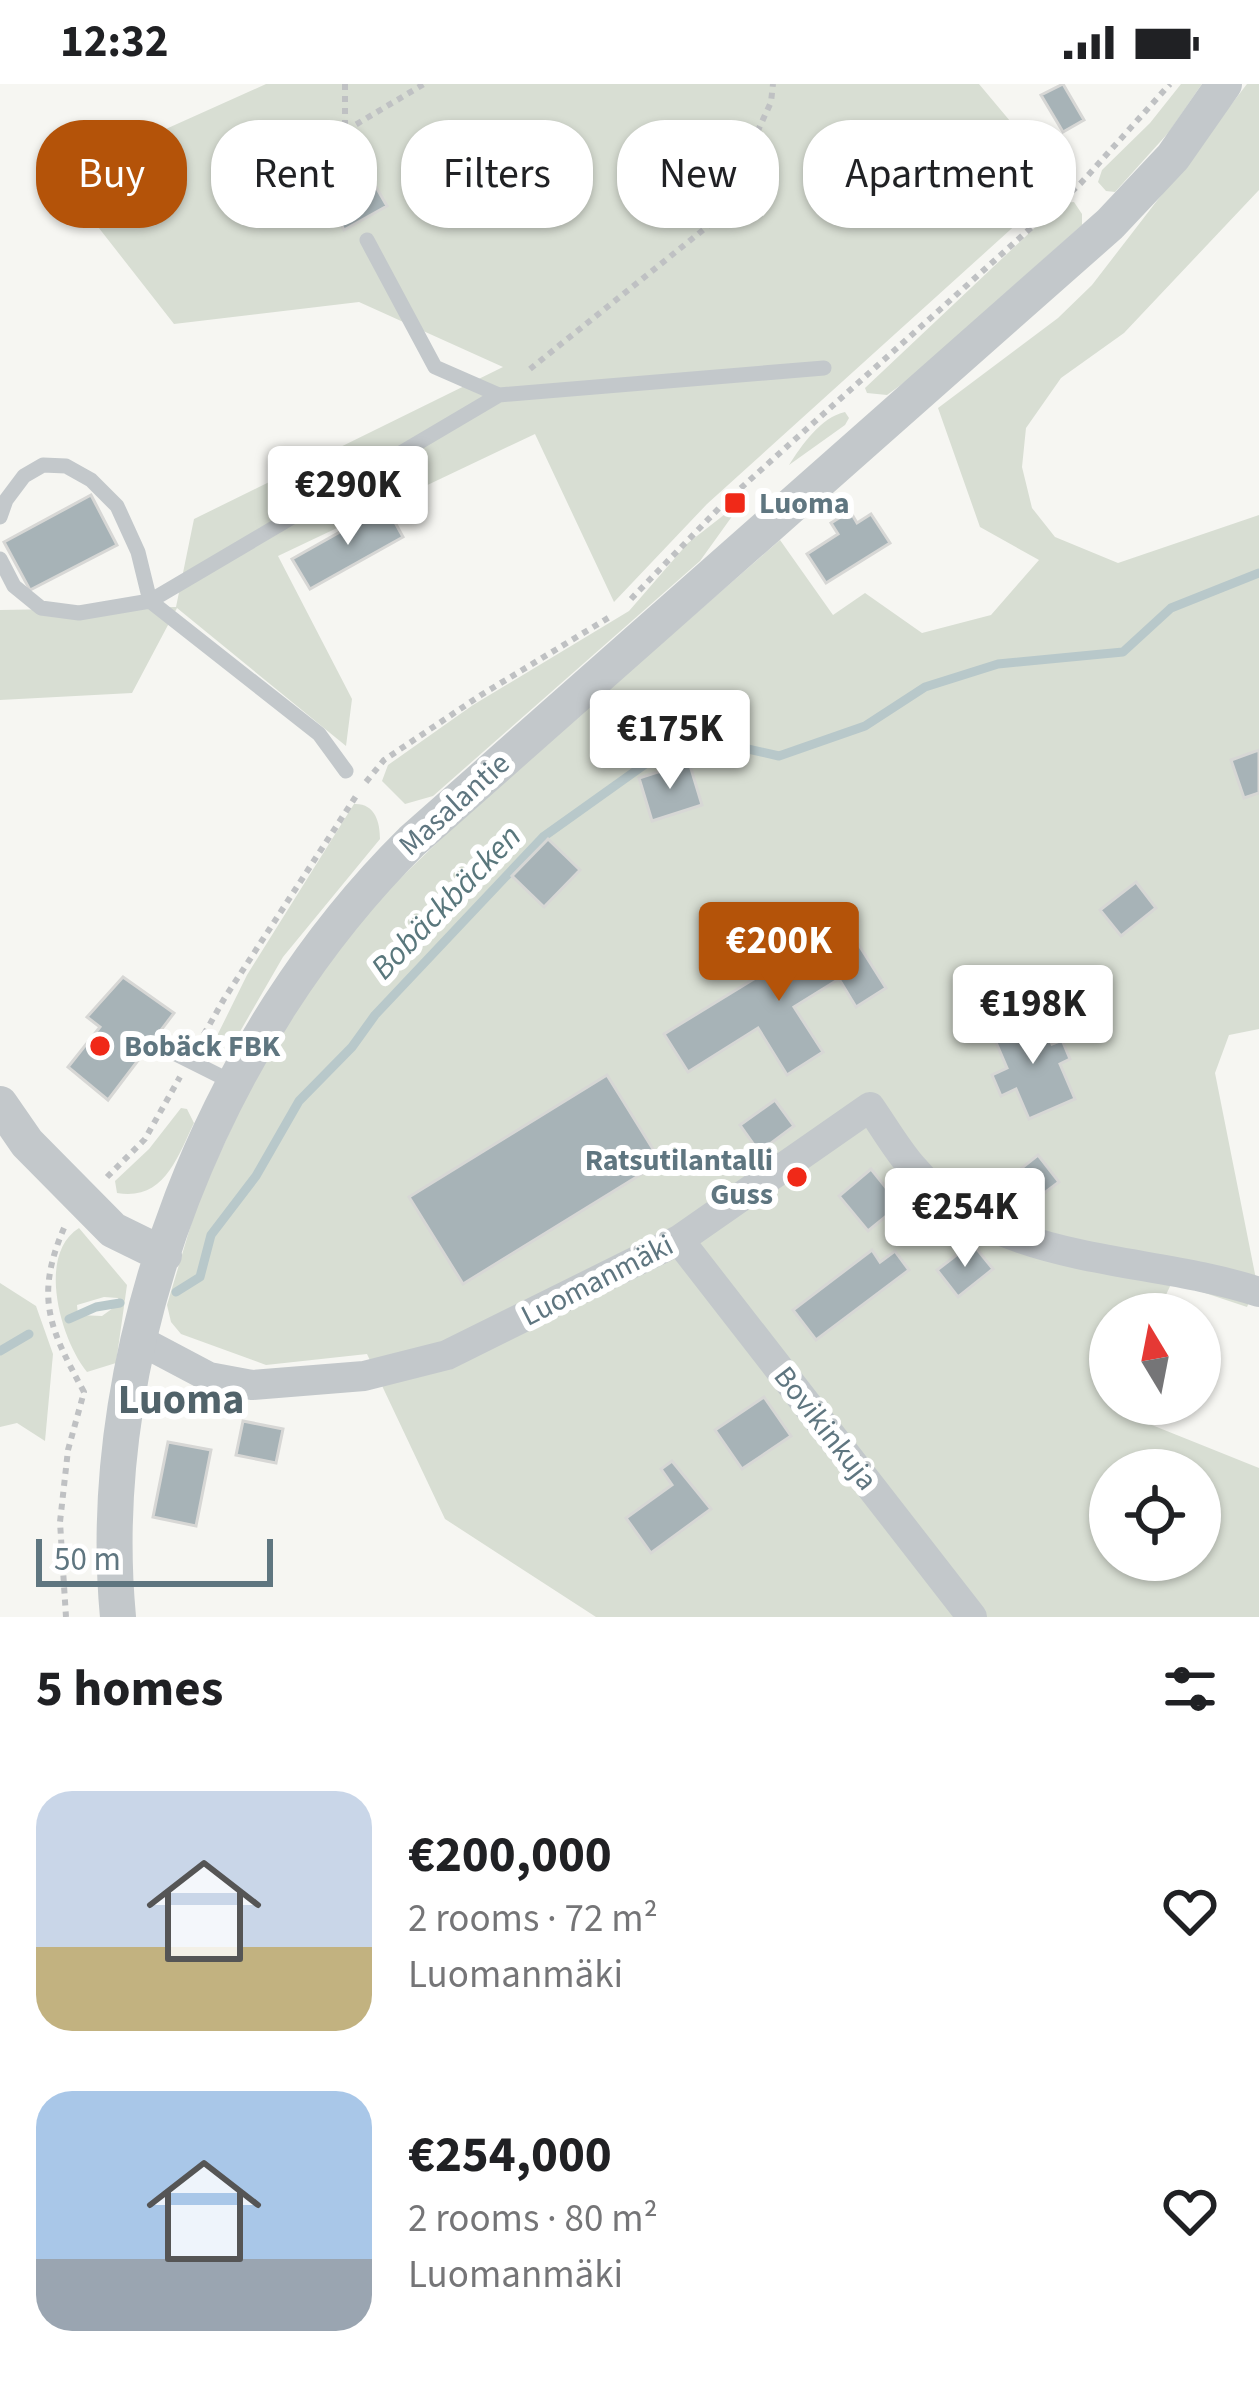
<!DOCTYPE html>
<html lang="en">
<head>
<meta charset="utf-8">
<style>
  :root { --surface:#fff; --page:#f2f2f2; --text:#202124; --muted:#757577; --accent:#b45309 }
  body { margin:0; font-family:"Source Sans 3",sans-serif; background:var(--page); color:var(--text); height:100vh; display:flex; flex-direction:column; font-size:45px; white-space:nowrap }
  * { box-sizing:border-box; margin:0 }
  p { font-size:39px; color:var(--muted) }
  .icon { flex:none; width:66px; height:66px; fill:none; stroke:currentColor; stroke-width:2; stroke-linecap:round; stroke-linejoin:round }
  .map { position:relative; height:1533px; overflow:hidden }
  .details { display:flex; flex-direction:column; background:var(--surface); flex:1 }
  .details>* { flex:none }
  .banner { position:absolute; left:36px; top:36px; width:1188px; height:108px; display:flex; gap:24px }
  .needle { width:78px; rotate:350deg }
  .buttons { position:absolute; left:1089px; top:1209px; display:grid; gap:24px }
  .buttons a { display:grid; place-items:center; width:132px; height:132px; border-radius:50%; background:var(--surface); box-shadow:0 3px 9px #0004; font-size:60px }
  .scale { position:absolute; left:36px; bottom:30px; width:237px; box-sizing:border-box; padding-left:12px; border:6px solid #5f7680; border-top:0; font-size:33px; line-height:42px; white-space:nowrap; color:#5f7680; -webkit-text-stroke:9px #fff; paint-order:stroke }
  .price { position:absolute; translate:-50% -102px; padding:0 27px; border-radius:12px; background:#fff; color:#222; font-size:39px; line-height:78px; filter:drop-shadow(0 3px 6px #0008) }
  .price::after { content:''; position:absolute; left:50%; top:72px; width:36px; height:27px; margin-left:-18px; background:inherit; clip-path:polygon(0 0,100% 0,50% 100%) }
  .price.on { background:var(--accent); color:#fff }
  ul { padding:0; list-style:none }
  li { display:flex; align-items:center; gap:36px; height:300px; padding:0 36px }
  li span { display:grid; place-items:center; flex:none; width:336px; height:240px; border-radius:36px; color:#555 }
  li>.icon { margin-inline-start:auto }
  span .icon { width:144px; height:144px; fill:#fffc; stroke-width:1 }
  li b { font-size:51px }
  h2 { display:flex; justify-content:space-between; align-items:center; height:144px; padding:0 36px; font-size:51px }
  .chip { padding:0 42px; border-radius:48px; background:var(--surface); box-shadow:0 3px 9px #0004; font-size:42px; line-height:108px }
  .chip.on { background:var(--accent); color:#fff }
  .status { display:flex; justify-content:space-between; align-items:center; height:84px; padding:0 60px; background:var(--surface); direction:ltr }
  .status svg { height:33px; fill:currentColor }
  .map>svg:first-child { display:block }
  .green { fill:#d8ded3; fill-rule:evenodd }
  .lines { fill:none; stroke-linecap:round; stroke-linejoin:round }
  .stream { stroke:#b8c8ca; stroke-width:9 }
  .building { fill:#a7b3b7; stroke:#d7d7d5; stroke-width:3 }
  .path { stroke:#bfc1c3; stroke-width:6; stroke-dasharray:6 6; stroke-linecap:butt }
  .service { stroke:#c3c8cb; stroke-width:15 }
  .minor { stroke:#c3c8cb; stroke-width:30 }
  .tertiary { stroke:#c3c8cb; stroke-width:36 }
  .poi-dot { fill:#f02918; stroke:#fff; stroke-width:4.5 }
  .labels { text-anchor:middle; stroke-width:12; stroke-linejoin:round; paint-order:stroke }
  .poi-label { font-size:30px; font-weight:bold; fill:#5f7680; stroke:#fff; text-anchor:start }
  .street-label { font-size:30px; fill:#5f7680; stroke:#fff }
  .water-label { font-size:33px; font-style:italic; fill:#59777c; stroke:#fff }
  .district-label { font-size:42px; font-weight:bold; fill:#51636a; stroke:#fff }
</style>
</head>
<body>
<div class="status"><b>12:32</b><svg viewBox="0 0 49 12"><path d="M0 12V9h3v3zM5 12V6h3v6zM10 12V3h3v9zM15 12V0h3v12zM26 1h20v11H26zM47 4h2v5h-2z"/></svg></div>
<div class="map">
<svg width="1259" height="1533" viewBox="0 0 1259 1533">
  <rect width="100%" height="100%" fill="#f6f6f2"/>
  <path class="green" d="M266,0H979L1062,99L707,420L614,518L535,350L278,472L352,615L346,662L177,524L132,609L0,616V526L176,523L194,435L503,283L359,218L174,240L59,93Z
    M1181,0H1202L1169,48L1115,108L1106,107L1098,98L1102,86L1150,39Z
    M1247,0H1259V106L1124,249L1061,294L1026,344L1022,383L1032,424L1055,453L1118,479L1259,431V945L1229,951L1215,989L1257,1200L1247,1223L1172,1198L1157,1230H1110V1320H1119L1117,1327L1259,1384V1533H596L445,1435L367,1270L266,1281L181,1250L171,1238L167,1221L198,1117L257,988L353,840L474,723L780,456L833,531L865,509L922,549L991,531L1039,476L980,443L938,324L1058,234L1092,201ZM1110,1386H1200V1476H1110Z
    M1074,118L1082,130V141L909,295L887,311L867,309L865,304L1061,119Z
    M845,328L849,334L845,341L789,381C802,361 821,333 845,328Z
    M729,427L733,431L700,477L433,712L405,720L382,697L388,681L473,621L629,527L688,459Z
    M354,720C375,719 380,738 380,755L283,873L230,965L218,969L212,962L247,891Z
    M181,1024L187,1025L194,1039C177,1074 164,1117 117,1109L115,1097L149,1065Z
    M79,1144L127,1201L116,1279L87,1288C61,1256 36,1171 79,1144ZM104,1213L118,1214L120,1219L102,1232L78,1231L77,1221Z
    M0,1199L36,1222L53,1270L45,1357L17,1339L0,1343Z"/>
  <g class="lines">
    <path class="stream" d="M176,1208L200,1193L211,1151L256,1092L299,1017L352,963L375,931L543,753L686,651L779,672L865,642L925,603L998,580L1123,568L1171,524L1259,489
      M69,1235L96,1223L120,1219
      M0,1267L29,1250"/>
  </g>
  <path class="building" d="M1063,0L1084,36L1063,48L1041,11Z
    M365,84L387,122L344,146L323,107Z
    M91,411L117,461L30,506L4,458Z
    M386,422L403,453L310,505L292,475Z
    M850,427L857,439L871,430L890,459L826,499L807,470L838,450L831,439Z
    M1259,666V709L1244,714L1231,676Z
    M689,678L702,721L652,737L639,694Z
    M548,755L580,786L544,823L512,792Z
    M1136,798L1156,824L1121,852L1100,826Z
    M845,839L886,904L856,923L839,895L794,923L823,968L787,991L758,944L688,988L664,950Z
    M123,893L174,929L108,1016L68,983L100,943L87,933Z
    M1039,930L1052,960L1062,956L1070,975L1060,980L1075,1015L1029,1035L1016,1005L1001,1012L992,991L1007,984L992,949Z
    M607,991L661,1078L463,1200L409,1113Z
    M775,1016L794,1042L759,1068L740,1041Z
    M1038,1071L1059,1098L1023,1125L1003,1099Z
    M871,1085L900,1121L868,1147L839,1112Z
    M972,1159L993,1185L958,1213L937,1186Z
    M872,1166L880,1178L895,1167L909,1186L816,1256L793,1226Z
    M764,1313L791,1352L742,1385L715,1346Z
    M243,1337L283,1345L276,1379L236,1371Z
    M168,1358L211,1366L196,1442L153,1433Z
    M672,1377L711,1425L651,1469L626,1434L672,1401L661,1385Z"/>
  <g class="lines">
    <path class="path" d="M345,0V47L424,0
      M530,285L718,134L771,18L773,0
      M631,515L723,420L1081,99L1170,0
      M366,698L384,676L481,611L613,531
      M198,961L224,915L358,709
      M107,1093L145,1055L180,993
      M64,1144C34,1214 50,1245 84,1308L68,1366L60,1438L66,1533"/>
    <path class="service" d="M367,156L435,283L499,311L824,284
      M0,433L6,416L24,392L43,381L66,382L91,396L117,422L138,468L150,517L319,650L346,687
      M0,475L14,502L41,524L79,529L150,517L499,311
      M166,965L234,999"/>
    <path class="minor" d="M679,1156L972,1533
      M141,1257L209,1293L252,1301L364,1292L447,1271L679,1156L870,1023C884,1043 897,1066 913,1084C997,1184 1145,1170 1259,1208"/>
    <path class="tertiary" d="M0,1020L27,1059L113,1146L164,1171
      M118,1533C92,1258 217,949 412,757L1110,140L1173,73L1224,0"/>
  </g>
  <g class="poi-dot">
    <rect x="723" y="407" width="24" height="24" rx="6"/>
    <circle cx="100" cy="962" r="12"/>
    <circle cx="797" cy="1093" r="12"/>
  </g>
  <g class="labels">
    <g class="poi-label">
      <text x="759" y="429">Luoma</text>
      <text x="124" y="972">Bobäck FBK</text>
      <text x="773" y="1086" text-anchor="end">Ratsutilantalli<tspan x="773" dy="34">Guss</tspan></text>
    </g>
    <g class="street-label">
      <text transform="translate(454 720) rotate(-42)" y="10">Masalantie</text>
      <text transform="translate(597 1196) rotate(-27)" y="10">Luomanmäki</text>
      <text transform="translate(826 1344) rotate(52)" y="10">Bovikinkuja</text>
    </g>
    <g class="water-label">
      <text transform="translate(445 817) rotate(-46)" y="12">Bobäckbäcken</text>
    </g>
    <g class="district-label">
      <text x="181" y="1329">Luoma</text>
    </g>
  </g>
</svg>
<div class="buttons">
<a><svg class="needle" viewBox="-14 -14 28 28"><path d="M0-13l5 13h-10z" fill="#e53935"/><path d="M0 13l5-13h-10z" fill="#757577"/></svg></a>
<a><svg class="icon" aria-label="locate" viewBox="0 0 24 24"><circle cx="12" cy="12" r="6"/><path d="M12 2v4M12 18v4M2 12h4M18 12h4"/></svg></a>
</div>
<div class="scale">50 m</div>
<b class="price" style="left:348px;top:464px">€290K</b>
<b class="price" style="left:670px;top:708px">€175K</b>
<b class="price on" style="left:779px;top:920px">€200K</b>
<b class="price" style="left:1033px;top:983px">€198K</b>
<b class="price" style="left:965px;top:1186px">€254K</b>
<div class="banner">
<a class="chip on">Buy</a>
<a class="chip">Rent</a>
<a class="chip">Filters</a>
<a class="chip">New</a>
<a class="chip">Apartment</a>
</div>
</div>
<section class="details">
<h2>5 homes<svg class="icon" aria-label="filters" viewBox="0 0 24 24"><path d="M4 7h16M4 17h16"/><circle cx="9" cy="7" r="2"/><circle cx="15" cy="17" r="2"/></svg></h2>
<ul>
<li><span style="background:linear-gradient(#c9d6e8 65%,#c2b280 0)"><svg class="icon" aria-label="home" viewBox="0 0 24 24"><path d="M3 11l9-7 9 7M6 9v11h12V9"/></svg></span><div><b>€200,000</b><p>2 rooms · 72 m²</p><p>Luomanmäki</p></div><svg class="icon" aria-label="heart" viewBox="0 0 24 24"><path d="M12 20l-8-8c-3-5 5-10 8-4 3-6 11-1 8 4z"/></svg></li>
<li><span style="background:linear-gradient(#a9c7e8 70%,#9aa5b1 0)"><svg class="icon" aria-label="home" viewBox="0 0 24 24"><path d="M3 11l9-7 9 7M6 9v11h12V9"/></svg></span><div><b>€254,000</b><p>2 rooms · 80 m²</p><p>Luomanmäki</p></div><svg class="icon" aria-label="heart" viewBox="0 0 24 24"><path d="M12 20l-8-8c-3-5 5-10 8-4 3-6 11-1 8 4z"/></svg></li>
</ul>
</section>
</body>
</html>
